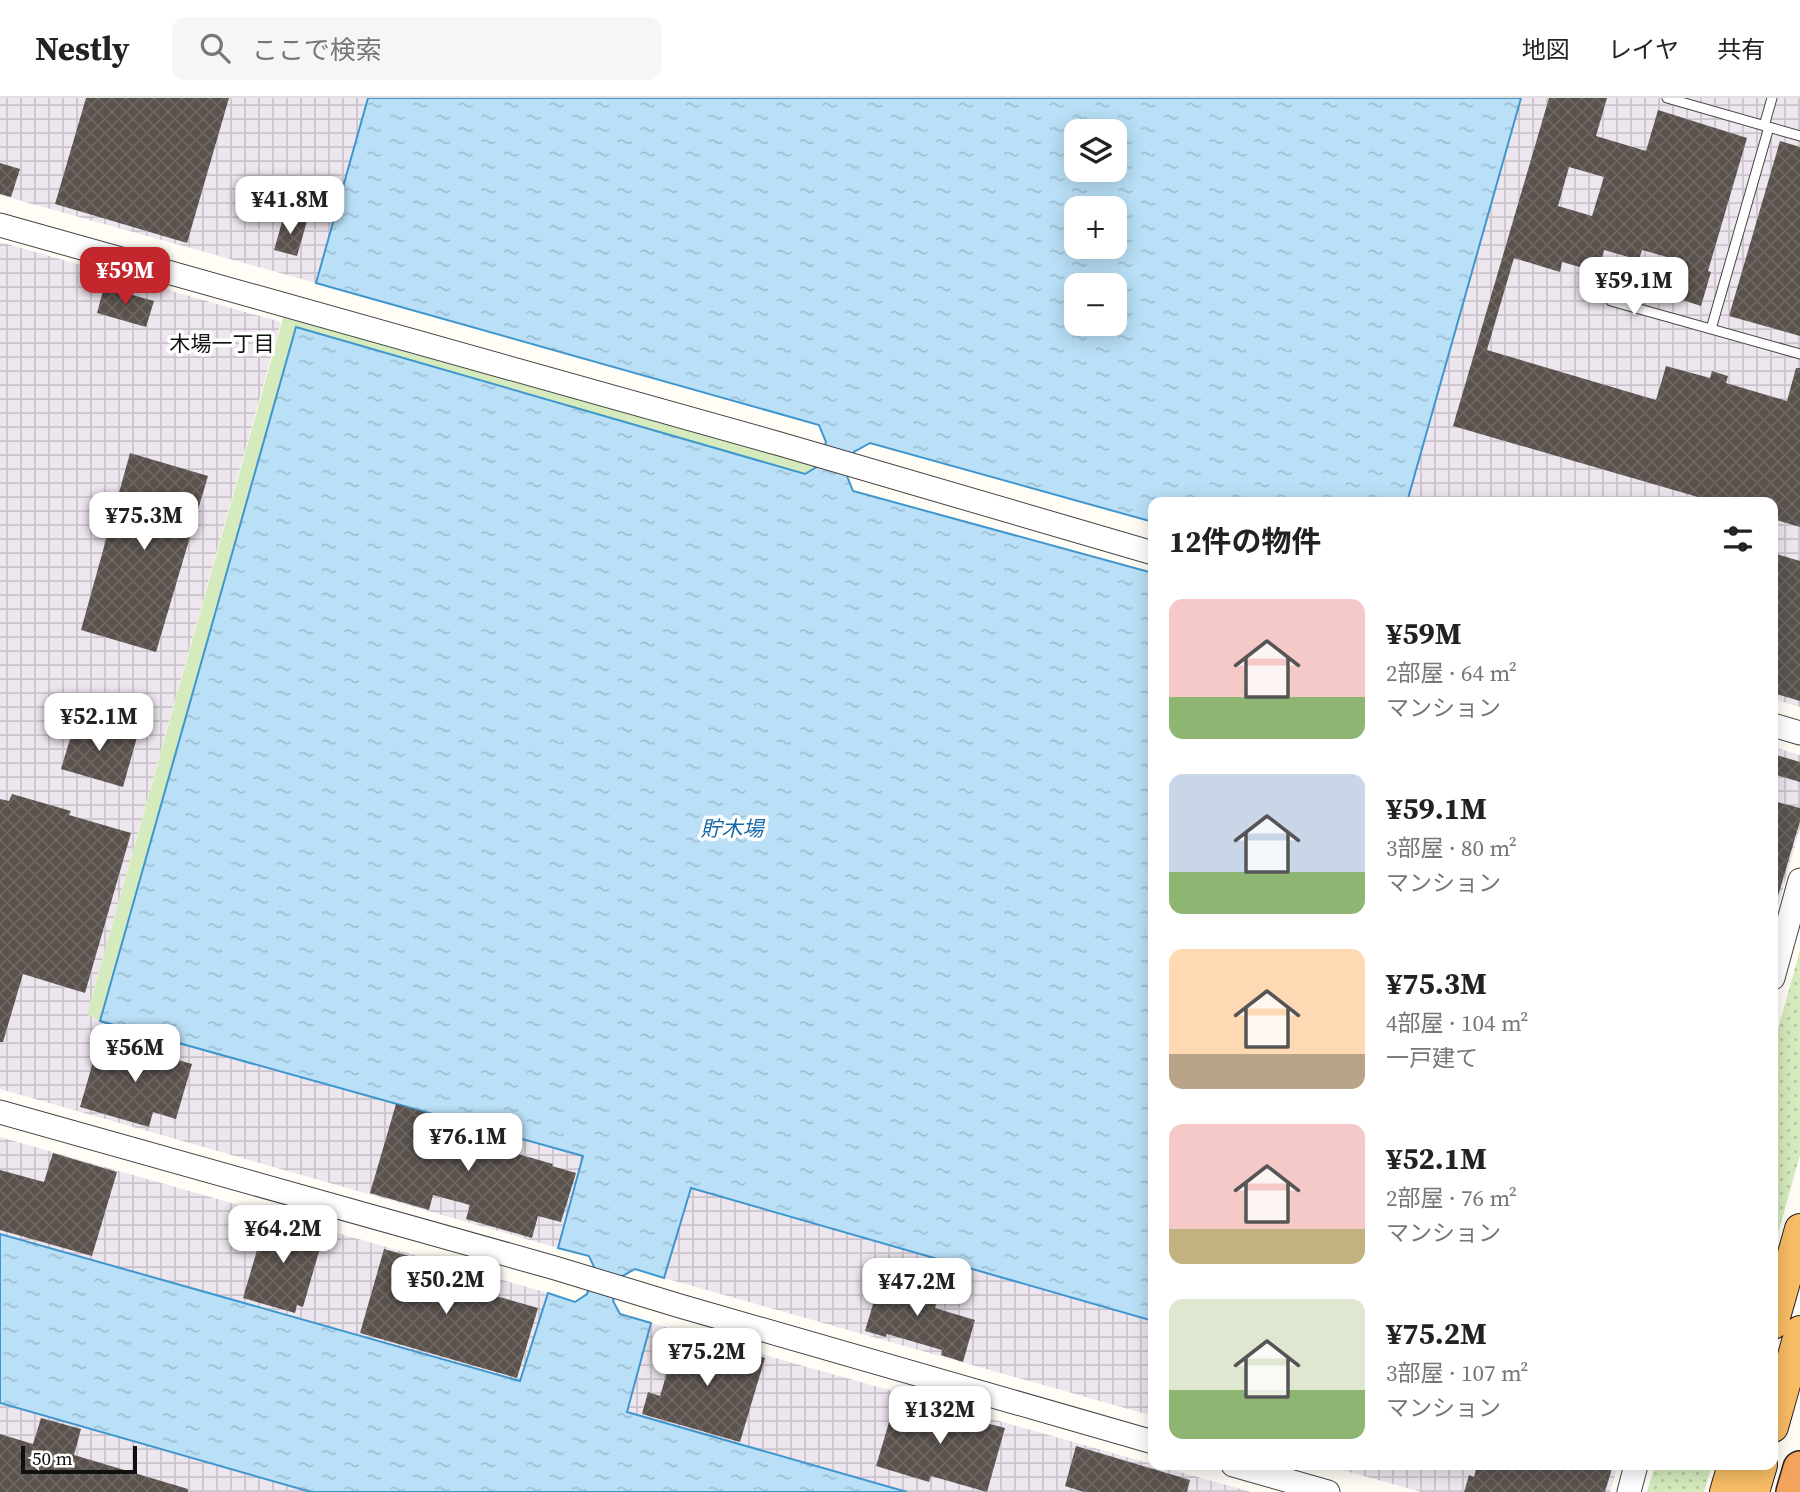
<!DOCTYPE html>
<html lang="ja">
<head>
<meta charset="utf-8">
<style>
  :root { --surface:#fff; --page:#f6f6f6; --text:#222; --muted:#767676; --line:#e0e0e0; --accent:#c4262e }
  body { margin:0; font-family:"Source Serif 4","Noto Sans JP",serif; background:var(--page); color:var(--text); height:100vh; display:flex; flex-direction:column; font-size:26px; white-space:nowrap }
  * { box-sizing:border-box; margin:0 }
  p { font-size:23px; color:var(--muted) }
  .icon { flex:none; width:38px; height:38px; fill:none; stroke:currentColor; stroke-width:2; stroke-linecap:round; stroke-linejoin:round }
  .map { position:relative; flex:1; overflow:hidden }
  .side { position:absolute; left:1148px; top:399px; width:630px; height:973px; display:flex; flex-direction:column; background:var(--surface); border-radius:14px; box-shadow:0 4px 18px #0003 }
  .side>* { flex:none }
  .tools { position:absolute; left:1064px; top:21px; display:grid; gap:14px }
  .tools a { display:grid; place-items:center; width:63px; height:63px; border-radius:14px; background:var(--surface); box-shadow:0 4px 18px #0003; font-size:35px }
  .scale { position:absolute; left:21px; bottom:18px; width:116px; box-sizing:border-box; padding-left:7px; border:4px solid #111; border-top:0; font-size:19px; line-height:24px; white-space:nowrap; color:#111; -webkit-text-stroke:5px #fff; paint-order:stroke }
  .price { position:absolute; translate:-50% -60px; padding:0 16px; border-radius:14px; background:#fff; color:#222; font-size:23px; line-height:46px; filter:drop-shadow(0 2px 4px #0008) }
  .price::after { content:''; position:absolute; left:50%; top:42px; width:21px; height:16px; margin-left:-10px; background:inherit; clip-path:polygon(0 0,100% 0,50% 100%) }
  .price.active { background:var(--accent); color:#fff }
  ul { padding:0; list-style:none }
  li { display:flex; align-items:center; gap:21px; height:175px; padding:0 21px }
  li span { display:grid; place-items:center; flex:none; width:196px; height:140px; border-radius:14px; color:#555 }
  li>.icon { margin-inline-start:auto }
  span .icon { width:84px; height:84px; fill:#fffc; stroke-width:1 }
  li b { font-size:30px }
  h2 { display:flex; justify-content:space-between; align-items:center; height:84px; padding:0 21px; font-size:30px }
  header { display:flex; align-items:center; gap:42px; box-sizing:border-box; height:98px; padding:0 35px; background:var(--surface); border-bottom:2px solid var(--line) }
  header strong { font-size:33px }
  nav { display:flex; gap:38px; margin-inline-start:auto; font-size:24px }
  .search { width:490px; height:63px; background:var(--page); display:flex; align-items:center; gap:18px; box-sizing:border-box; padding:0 24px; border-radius:14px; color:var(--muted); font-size:26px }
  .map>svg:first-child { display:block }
  .industrial { fill:url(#industrial-grid) }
  .grass { fill:#d5ebbd }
  .garden { fill:url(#garden-dots) }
  .water { fill:url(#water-ripples); stroke:#3f96cf; stroke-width:2; fill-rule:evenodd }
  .building { fill:url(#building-cross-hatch); fill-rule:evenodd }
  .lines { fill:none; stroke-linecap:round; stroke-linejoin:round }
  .service-casing { stroke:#444; stroke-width:11 }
  .tertiary-casing { stroke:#444; stroke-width:25 }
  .trunk-casing { stroke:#222; stroke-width:32 }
  .motorway-casing { stroke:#222; stroke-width:36 }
  .service { stroke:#fff; stroke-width:9 }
  .tertiary { stroke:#fff; stroke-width:23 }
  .trunk { stroke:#f7bc64; stroke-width:30 }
  .motorway { stroke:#f5a25d; stroke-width:33 }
  .labels { text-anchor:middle; stroke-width:7; stroke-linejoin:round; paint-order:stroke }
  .neighbourhood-label { font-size:21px; fill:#111; stroke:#fff }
  .water-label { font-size:21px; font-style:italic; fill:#1768a6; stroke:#fff }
</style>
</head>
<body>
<header>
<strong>Nestly</strong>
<div class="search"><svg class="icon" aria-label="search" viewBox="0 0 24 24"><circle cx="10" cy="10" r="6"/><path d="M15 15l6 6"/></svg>ここで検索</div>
<nav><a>地図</a><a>レイヤ</a><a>共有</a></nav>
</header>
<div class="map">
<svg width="1800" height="1394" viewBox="0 0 1800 1394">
  <defs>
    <pattern id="industrial-grid" width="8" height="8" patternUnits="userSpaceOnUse" patternTransform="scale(1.75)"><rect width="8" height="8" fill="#eee6ef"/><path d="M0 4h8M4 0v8" fill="none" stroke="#cbc4cc"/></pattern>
    <pattern id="garden-dots" width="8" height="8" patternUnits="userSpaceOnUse" patternTransform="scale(1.75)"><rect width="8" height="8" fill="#d5ebbd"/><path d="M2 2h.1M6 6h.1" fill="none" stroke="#b6c8a1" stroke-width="1.8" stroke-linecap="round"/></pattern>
    <pattern id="water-ripples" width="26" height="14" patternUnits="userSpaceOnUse" patternTransform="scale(1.75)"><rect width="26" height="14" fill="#b9e0f7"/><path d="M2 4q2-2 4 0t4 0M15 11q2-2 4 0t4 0" fill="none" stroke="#9ebfd3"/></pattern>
    <pattern id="building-cross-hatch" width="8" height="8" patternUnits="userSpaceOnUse" patternTransform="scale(1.75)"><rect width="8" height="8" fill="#5a524d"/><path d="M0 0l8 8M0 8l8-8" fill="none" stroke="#6d6662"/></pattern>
  </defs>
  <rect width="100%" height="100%" fill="#fffdf5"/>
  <path class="industrial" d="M0,0H368L316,185L0,97Z
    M1521,0H1800V609L1773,601V404H1407Z
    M0,144L281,224L87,916L100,923L584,1058L558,1150L0,991Z
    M1773,649L1800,657V730L1773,825Z
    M0,1039L548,1195L520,1283L0,1136Z
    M691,1090L1153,1223V1318L664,1180Z
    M651,1225L1251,1394H907L626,1314Z
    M0,1305L311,1394H0Z
    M1324,1367H1618L1610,1394H1421Z"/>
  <path class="grass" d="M285,213L818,368L805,376L296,229L100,923L87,916Z"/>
  <path class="garden" d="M1800,852V1057L1773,1153V949Z
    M1655,1367H1712L1704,1394H1647Z"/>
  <path class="water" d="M368,0H1521L1407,404H1153V424L870,345L854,354L847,378L853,393L1153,475V1223L691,1090L664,1180L635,1171L621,1179L613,1203L620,1216L651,1225L627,1314L907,1394H311L0,1305V1136L520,1283L548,1195L575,1204L587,1196L595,1171L589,1158L558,1150L583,1058L100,923L296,229L805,376L818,368L826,344L819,327L316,185ZM1076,33H1115V72H1076ZM1076,110H1115V149H1076ZM1076,187H1115V226H1076Z"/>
  <path class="building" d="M86,0H229L187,145L55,106Z
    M1549,0H1607L1596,38L1646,53L1658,12L1747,40L1708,173L1711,174L1701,208L1673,199L1674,195L1658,190L1667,159L1642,152L1639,162L1604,152L1598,174L1562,164L1560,174L1514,160L1487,252L1656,302L1666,268L1710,280L1712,273L1728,278L1726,285L1787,303L1796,270H1800V429L1773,421V404H1715L1453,328ZM1569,69L1604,79L1592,118L1558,108Z
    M1780,43L1800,49V238L1729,218Z
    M0,65L20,71L11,99L0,96Z
    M304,100L316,103L311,118L300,114Z
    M284,117L307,123L297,158L274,152Z
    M104,189L154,203L146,229L97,215Z
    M130,355L208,378L156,554L81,532Z
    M1773,455L1800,463V603L1773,595Z
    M76,621L137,639L123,689L61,671Z
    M1773,656L1800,664V684L1773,676Z
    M12,696L71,713L69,717L131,735L85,895L23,876L3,944H0V701L9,703Z
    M1773,703L1800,710V723L1776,805L1773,804Z
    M100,940L192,966L176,1021L153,1014L149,1029L80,1009Z
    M396,1006L486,1032L482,1046L553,1066L552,1068L576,1075L561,1124L538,1118L532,1140L466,1121L470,1107L433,1097L429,1112L370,1095Z
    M53,1055L117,1074L92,1158L0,1132V1072L44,1084Z
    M267,1118L319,1133L316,1141L322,1143L303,1209L297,1207L295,1215L243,1200Z
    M384,1151L448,1169L444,1183L538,1210L517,1280L360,1235Z
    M885,1166L906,1172L900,1193L937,1204L935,1210L975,1222L963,1264L941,1257L942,1252L887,1236L886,1239L865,1233Z
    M679,1235L765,1260L740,1344L642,1316L648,1294L660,1298Z
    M896,1301L1005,1330L987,1394L931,1378L929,1384L876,1368Z
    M41,1320L81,1331L74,1357L188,1391V1394H0V1336L33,1346Z
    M1076,1348L1190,1382L1187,1394H1084L1065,1388Z
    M1477,1367H1613L1605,1394H1464L1469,1377L1474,1379Z"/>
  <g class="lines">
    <g class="service-casing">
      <path id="service" d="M1667,0L1800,38
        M1764,28L1772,0
        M1611,203L1800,256
        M1711,231L1769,29"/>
    </g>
    <g class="tertiary-casing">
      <path id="tertiary" d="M0,127L780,346L1153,455
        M1773,627L1800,635
        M1773,880L1800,782
        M0,1014L555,1170L680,1208L1153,1344
        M1233,1367L1328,1394
        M1629,1394L1636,1367"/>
    </g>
    <g class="trunk-casing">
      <path id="trunk" d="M1773,1226L1800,1131
        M1773,1329L1800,1233
        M1725,1394L1733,1367
        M1754,1394L1762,1367"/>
    </g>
    <g class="motorway-casing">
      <path id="motorway" d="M1793,1394L1800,1370"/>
    </g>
    <use href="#service" class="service"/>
    <use href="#tertiary" class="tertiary"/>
    <use href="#trunk" class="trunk"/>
    <use href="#motorway" class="motorway"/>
  </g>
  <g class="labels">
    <g class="neighbourhood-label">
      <text x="222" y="253">木場一丁目</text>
    </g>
    <g class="water-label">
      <text x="732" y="738">貯木場</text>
    </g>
  </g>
</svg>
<div class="tools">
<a><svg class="icon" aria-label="layers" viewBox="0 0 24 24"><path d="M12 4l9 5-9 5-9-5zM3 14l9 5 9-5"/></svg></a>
<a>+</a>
<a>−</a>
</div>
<div class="scale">50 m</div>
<b class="price" style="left:290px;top:138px">¥41.8M</b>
<b class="price active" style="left:125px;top:209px">¥59M</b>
<b class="price" style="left:1634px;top:219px">¥59.1M</b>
<b class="price" style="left:144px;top:454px">¥75.3M</b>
<b class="price" style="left:99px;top:655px">¥52.1M</b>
<b class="price" style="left:135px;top:986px">¥56M</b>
<b class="price" style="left:468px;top:1075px">¥76.1M</b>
<b class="price" style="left:283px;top:1167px">¥64.2M</b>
<b class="price" style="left:446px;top:1218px">¥50.2M</b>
<b class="price" style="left:917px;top:1220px">¥47.2M</b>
<b class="price" style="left:707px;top:1290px">¥75.2M</b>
<b class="price" style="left:940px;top:1348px">¥132M</b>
<section class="side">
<h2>12件の物件<svg class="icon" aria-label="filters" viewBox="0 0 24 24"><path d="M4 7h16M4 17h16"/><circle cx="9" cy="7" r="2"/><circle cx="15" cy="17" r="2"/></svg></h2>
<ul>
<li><span style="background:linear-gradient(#f6c9c9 70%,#8fb573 0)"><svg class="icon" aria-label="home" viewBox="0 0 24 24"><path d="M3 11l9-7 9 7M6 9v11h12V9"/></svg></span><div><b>¥59M</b><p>2部屋 · 64 m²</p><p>マンション</p></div></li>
<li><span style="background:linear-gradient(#c9d6e8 70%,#8fb573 0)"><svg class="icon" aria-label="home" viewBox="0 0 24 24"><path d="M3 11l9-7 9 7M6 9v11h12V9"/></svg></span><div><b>¥59.1M</b><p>3部屋 · 80 m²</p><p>マンション</p></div></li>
<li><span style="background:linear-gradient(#ffd9b3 75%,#b9a48a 0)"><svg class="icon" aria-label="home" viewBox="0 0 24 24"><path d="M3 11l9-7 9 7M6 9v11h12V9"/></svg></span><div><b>¥75.3M</b><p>4部屋 · 104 m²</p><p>一戸建て</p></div></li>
<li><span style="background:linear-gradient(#f6c9c9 75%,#c2b280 0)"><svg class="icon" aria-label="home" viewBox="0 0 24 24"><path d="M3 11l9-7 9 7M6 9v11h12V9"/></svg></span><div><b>¥52.1M</b><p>2部屋 · 76 m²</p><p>マンション</p></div></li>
<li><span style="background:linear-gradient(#dfe7d0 65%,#8fb573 0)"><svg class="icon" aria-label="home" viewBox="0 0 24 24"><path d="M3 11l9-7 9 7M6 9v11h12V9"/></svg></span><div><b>¥75.2M</b><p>3部屋 · 107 m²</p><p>マンション</p></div></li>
</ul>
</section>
</div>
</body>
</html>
